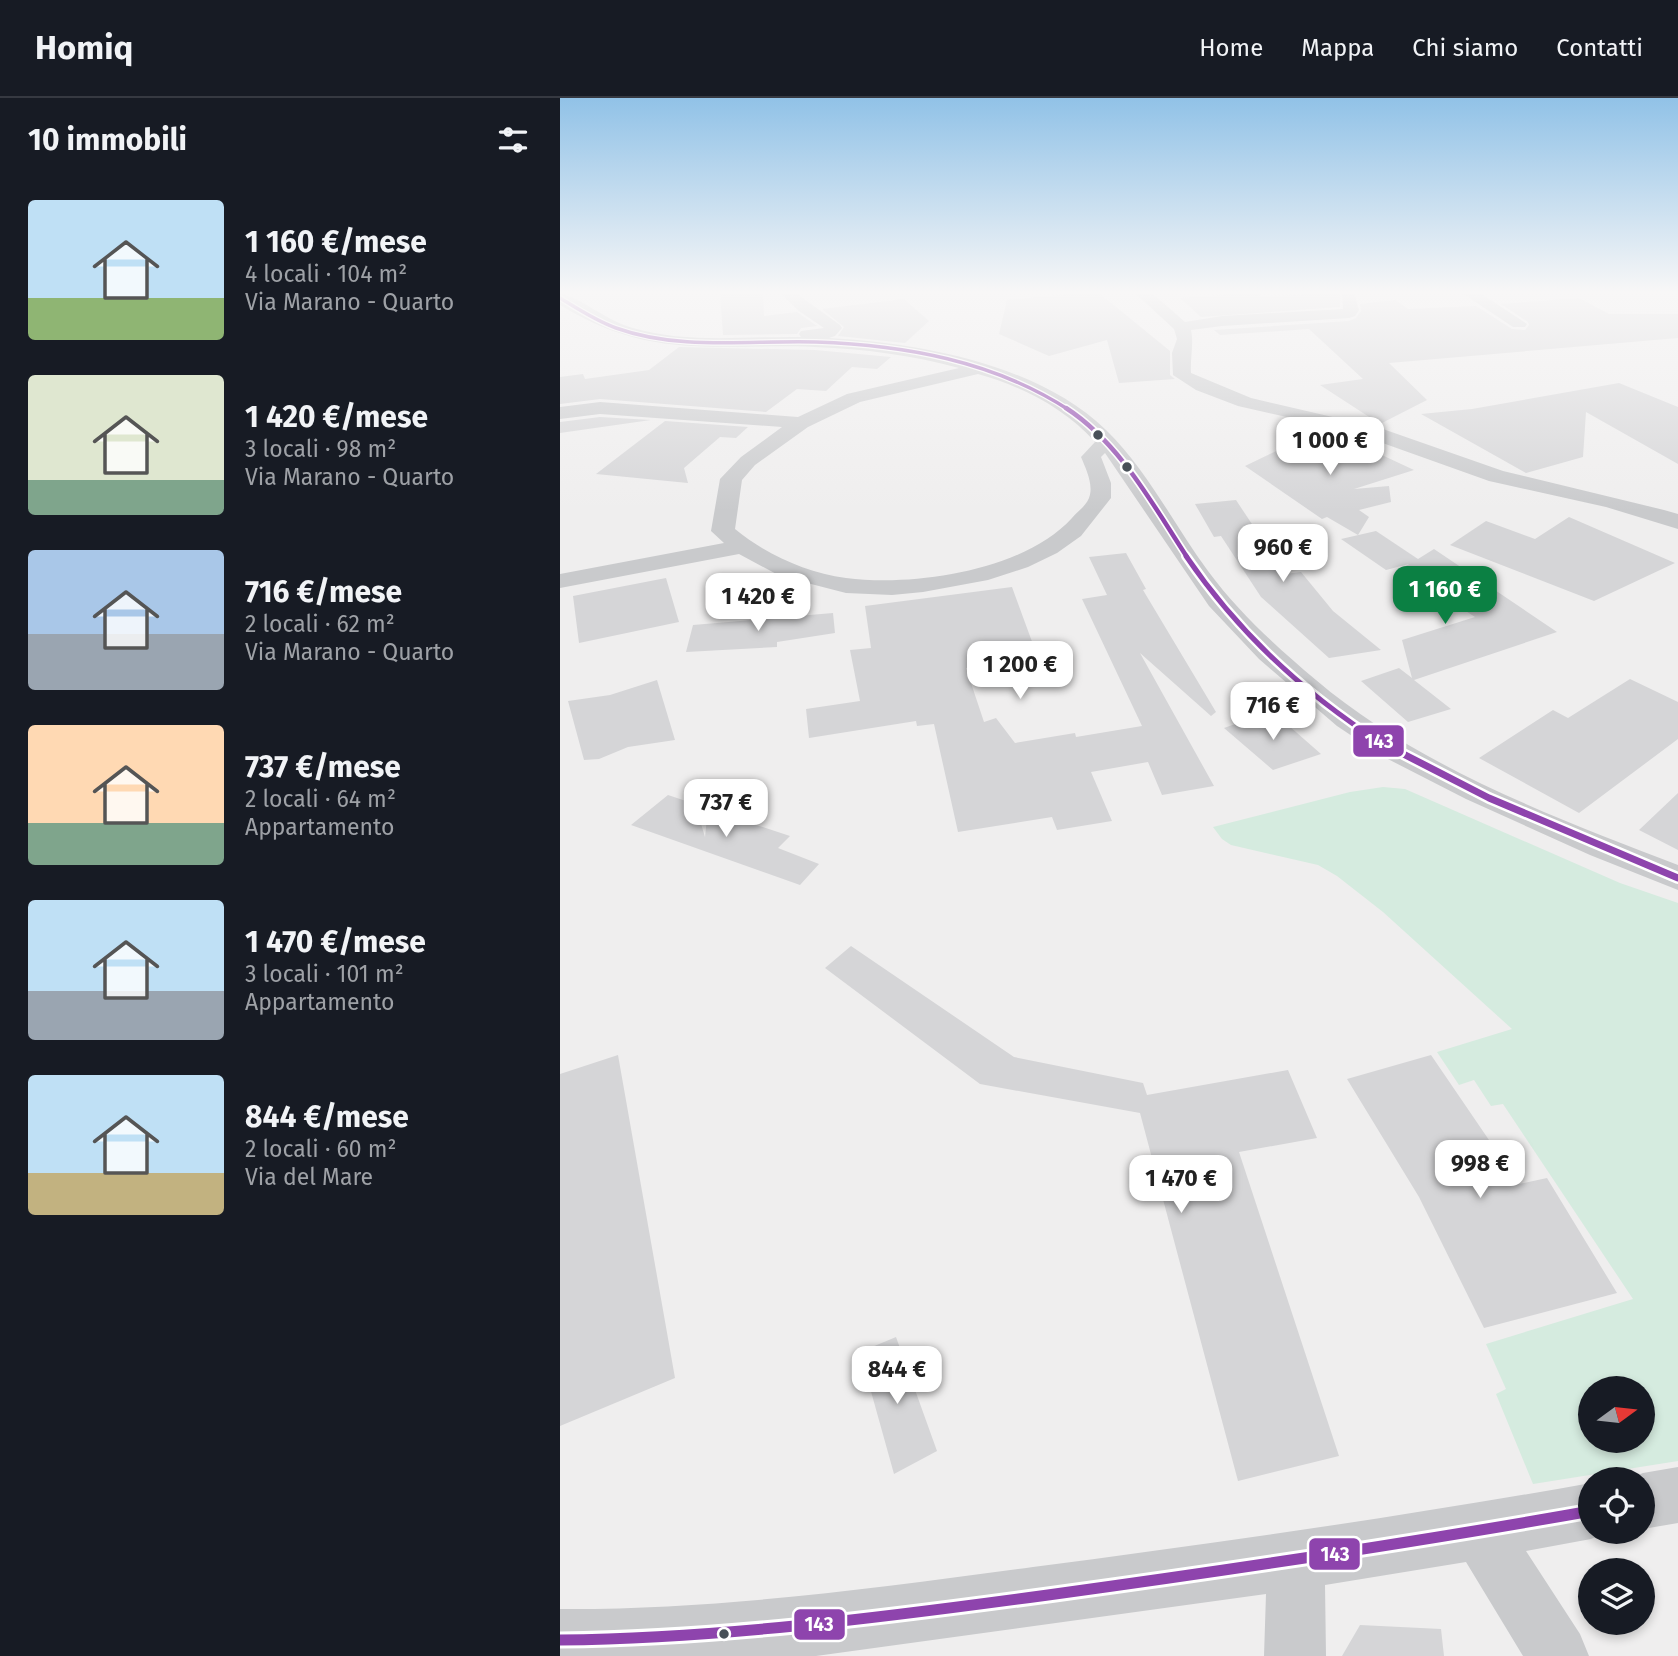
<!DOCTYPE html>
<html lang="it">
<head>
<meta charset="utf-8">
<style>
  :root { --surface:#171b24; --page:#20242c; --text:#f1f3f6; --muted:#9ea1a6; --line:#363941; --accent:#0b8043 }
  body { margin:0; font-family:"Fira Sans",sans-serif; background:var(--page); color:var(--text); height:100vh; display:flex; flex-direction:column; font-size:26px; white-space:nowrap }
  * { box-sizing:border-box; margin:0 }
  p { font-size:23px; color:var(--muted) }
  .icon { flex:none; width:38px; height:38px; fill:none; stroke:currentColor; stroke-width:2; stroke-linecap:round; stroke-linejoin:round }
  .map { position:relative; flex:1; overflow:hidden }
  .side { display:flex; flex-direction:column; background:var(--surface); width:560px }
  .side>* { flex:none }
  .needle { width:46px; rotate:75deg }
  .tools { position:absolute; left:1018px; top:1278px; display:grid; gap:14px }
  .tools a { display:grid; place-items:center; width:77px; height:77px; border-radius:50%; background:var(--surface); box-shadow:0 4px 10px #0003; font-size:35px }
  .price { position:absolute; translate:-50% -60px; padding:0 16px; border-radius:14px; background:#fff; color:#222; font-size:23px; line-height:46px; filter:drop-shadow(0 2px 4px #0008) }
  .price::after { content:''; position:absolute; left:50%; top:42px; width:21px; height:16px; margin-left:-10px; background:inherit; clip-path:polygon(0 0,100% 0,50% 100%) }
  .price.active { background:var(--accent); color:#fff }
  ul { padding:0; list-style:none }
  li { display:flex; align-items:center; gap:21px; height:175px; padding:0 28px }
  li span { display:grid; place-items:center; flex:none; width:196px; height:140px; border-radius:7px; color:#555 }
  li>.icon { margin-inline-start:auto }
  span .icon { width:84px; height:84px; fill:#fffc; stroke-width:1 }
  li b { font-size:30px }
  h2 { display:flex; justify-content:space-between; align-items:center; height:84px; padding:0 28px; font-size:30px }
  header { display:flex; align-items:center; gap:42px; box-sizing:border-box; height:98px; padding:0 35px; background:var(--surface); border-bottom:2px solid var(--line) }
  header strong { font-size:33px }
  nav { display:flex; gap:38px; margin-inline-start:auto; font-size:24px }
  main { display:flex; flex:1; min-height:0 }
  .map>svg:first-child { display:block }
  .green { fill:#d5ebdf; fill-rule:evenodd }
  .building { fill:#d5d5d7 }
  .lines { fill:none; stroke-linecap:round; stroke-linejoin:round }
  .minor { fill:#c9cacc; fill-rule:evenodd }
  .bus-1-far4-casing { stroke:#fff; stroke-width:6 }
  .bus-1-far3-casing { stroke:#fff; stroke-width:8 }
  .bus-1-far2-casing { stroke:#fff; stroke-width:10 }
  .bus-1-far1-casing { stroke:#fff; stroke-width:12 }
  .bus-1-casing { stroke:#fff; stroke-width:17 }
  .bus-1-far4 { stroke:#8e44ad; stroke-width:3.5 }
  .bus-1-far3 { stroke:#8e44ad; stroke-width:4.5 }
  .bus-1-far2 { stroke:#8e44ad; stroke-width:5 }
  .bus-1-far1 { stroke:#8e44ad; stroke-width:7 }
  .bus-1 { stroke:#8e44ad; stroke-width:11 }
  .bus-dot { fill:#485058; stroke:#fff; stroke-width:2.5 }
  .line-badge { stroke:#fff; stroke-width:2.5 }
  .badge-label { font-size:19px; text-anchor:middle; font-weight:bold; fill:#fff }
</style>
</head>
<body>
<header>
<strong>Homiq</strong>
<nav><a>Home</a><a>Mappa</a><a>Chi siamo</a><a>Contatti</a></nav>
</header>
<main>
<section class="side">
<h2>10 immobili<svg class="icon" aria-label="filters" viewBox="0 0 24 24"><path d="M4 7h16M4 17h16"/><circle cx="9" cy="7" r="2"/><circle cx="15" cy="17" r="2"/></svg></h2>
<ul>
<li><span style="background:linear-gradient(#bfe0f5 70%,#8fb573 0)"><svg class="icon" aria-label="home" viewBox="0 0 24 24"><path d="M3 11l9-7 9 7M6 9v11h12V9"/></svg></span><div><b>1 160 €/mese</b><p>4 locali · 104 m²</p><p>Via Marano - Quarto</p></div></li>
<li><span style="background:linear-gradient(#dfe7d0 75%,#7fa58c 0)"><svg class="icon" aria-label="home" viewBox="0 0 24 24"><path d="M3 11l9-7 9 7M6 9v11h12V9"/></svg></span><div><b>1 420 €/mese</b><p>3 locali · 98 m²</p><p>Via Marano - Quarto</p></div></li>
<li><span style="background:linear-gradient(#a9c7e8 60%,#9aa5b1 0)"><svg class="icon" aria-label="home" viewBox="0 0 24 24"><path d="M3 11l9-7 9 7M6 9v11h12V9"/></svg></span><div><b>716 €/mese</b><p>2 locali · 62 m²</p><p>Via Marano - Quarto</p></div></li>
<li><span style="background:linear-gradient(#ffd9b3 70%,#7fa58c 0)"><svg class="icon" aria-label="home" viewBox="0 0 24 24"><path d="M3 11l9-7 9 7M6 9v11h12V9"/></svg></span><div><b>737 €/mese</b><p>2 locali · 64 m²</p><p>Appartamento</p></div></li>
<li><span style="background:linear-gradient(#bfe0f5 65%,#9aa5b1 0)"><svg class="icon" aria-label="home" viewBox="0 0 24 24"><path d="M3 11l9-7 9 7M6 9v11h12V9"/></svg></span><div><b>1 470 €/mese</b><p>3 locali · 101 m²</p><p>Appartamento</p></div></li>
<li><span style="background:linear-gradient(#bfe0f5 70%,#c2b280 0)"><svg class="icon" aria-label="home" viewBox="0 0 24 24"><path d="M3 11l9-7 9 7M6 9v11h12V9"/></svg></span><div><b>844 €/mese</b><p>2 locali · 60 m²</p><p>Via del Mare</p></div></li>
</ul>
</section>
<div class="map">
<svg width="1118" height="1558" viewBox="0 0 1118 1558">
  <rect width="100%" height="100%" fill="#efeeee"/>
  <path class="green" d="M823,689L845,691L1060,785L1118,805V1363L973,1386L936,1296L946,1291L926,1246L1073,1201L943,1006L931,1008L914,982L899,987L877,954L952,931L823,814L777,778L758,767L671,747L662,741L653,729L790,694ZM1031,1290H1083V1342H1031Z"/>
  <path class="building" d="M160,195H203L204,218L237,214L257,228L241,230L237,236L163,237Z
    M518,195H539L610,253V277L615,281L559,285L547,242L489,258L439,236L447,202Z
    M688,195H697L701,198L780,195V209L641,219L620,200Z
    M1019,200L1049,216H1118V240L829,265L867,302L820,326L760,287L803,281L749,231L660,237L654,232L789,223L796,220L801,213L800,206L835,202L848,211L916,208L952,231L965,232L969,227L968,224L941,206Z
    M344,201L369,223L345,245L278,238L284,229L262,211Z
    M119,249L255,252L331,259L317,271L292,269L266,293L237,291L206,314L40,301L0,306V279L23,276L25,281L89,272Z
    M1059,285L1118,309V366L1026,314L1023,359L966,375L861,316L912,311Z
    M40,319L91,322L0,335V324Z
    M105,323L188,329L176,340L160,339L124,370L128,385L36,376Z
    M764,330L854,372L794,391L829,388L831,404L799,412L809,419L798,437L767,419L762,421L685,368Z
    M676,402L725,476L741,474L773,513L821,552L769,560L701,499L661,438L654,439L635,406Z
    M1009,419L1115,465L1034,503L890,447L926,423L975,441Z
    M816,433L858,461L874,451L997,534L854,582L891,611L848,624L801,583L839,570L852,580L842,542L915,519L841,471L849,466L826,472L781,441Z
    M566,455L586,491L583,492L656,614L651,618L580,555L654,688L602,697L588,664L531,674L552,723L497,732L492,719L398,734L374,626L357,628L356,623L249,640L246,611L300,603L290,552L311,550L305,508L452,489L478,560L406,570L424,624L436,620L455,645L515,635L516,639L582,628L522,501L547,497L529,459Z
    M106,480L119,524L19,545L13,498Z
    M273,515L275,535L217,544V549L126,554L133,527Z
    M1070,581L1118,604V641L1019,715L919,660L993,612L1008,620Z
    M97,582L115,642L68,649L39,661L24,662L8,603L50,597Z
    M695,619L704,625L720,620L761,656L713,672L664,630Z
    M1118,695V752L1079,732Z
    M108,697L135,706L145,739L148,711L230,738L218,750L259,766L240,787L71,727Z
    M291,848L454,959L583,985L587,997L728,972L757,1040L679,1054L779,1358L678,1383L580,1015L420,986L265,870Z
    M58,957L115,1280L0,1328V976Z
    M871,957L959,1086L987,1080L1057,1195L924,1230L859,1099L787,981Z
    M336,1239L377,1353L334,1376L300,1254Z
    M800,1527L881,1531L884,1558H782Z"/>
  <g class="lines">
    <path class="minor" d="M0,195C23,201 47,223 73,230C127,246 185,238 241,239L239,236L241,233L264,230L239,213L220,195H236L280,227L282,230L275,238L269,240C360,245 478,266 546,332C588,373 614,427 648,473C679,515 717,549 756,582C857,668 995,720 1118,767V792L1030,757L906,701L822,658L777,628L699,561L649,508L545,355L541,359L551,385V400L521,438L497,455L468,469L428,482L363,494L332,497L286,495L220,478L179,456L0,490V476L164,445L151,433L160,381L181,359L222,329L40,316L0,321V309L40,304L238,319L287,296L399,270C352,257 304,251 255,249C154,245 92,263 0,207ZM418,276C461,288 505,310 535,344L521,359C526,371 534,387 529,400C526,408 517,414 512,420C464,473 353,489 286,480C245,474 207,457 175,431L182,382L195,367L248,329L300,304Z
      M575,195H592L625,224L662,218L783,211L782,195H794L799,212L795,218L789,220L662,228L631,232C634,245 630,261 631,275L691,300L820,330L943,373L1104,412L1118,416V431L1046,409L929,383L789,333L678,308L636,292L613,277L612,255L617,241L614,231Z
      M902,195H920L967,226L965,229H953Z
      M1118,1369V1425L1083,1431V1381H1069L1083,1375Z
      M1031,1385V1433H1051L1031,1441L966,1453L1020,1536L1029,1558H963L906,1464L765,1487L766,1558H704L706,1496L256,1558H0V1511C159,1512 315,1490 473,1469C659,1445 845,1418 1031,1385Z"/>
    <g class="bus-1-far4-casing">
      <path id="bus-1-far4" d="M0,200C18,211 36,223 56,230C120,253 189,242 256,244C344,247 434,263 509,312"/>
    </g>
    <g class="bus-1-far3-casing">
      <path id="bus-1-far3" d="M506,310C560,345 593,407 627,459"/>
    </g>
    <g class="bus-1-far2-casing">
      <path id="bus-1-far2" d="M626,458C677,533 746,597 823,646"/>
    </g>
    <g class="bus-1-far1-casing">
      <path id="bus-1-far1" d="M820,644L929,700L1118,780"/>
    </g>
    <g class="bus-1-casing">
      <path id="bus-1" d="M0,1542C164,1540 326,1519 488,1497C670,1472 851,1445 1031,1413"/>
    </g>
    <use href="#bus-1-far4" class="bus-1-far4"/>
    <use href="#bus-1-far3" class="bus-1-far3"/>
    <use href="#bus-1-far2" class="bus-1-far2"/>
    <use href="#bus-1-far1" class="bus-1-far1"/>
    <use href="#bus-1" class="bus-1"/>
  </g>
  <linearGradient id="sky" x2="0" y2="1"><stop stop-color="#91c2e7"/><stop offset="0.47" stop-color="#f8f7f7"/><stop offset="1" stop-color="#f8f7f7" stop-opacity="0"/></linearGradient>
  <rect width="1118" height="413" fill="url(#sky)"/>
  <g class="bus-dot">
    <circle cx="538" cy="337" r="6"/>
    <circle cx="567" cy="369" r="6"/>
    <circle cx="164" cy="1536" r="6"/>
  </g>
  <g class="line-badge">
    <rect x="792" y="626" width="53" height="34" rx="7" fill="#8e44ad"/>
    <rect x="748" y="1439" width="53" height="34" rx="7" fill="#8e44ad"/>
    <rect x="233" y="1510" width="53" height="33" rx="7" fill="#8e44ad"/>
  </g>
  <g class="badge-label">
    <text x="819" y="650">143</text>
    <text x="775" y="1463">143</text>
    <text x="259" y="1533">143</text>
  </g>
</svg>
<div class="tools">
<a><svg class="needle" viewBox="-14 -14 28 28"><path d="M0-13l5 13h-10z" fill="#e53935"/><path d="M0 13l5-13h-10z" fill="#9ea1a6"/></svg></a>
<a><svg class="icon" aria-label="locate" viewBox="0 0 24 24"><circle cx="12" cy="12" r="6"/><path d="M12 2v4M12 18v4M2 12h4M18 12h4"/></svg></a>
<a><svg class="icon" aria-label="layers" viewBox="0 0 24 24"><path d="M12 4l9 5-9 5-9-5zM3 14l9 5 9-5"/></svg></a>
</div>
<b class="price" style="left:770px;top:379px">1 000 €</b>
<b class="price" style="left:723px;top:486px">960 €</b>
<b class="price active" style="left:885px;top:528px">1 160 €</b>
<b class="price" style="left:198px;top:535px">1 420 €</b>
<b class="price" style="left:460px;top:603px">1 200 €</b>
<b class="price" style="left:713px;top:644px">716 €</b>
<b class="price" style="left:166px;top:741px">737 €</b>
<b class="price" style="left:920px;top:1102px">998 €</b>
<b class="price" style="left:621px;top:1117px">1 470 €</b>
<b class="price" style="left:337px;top:1308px">844 €</b>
</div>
</main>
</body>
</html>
